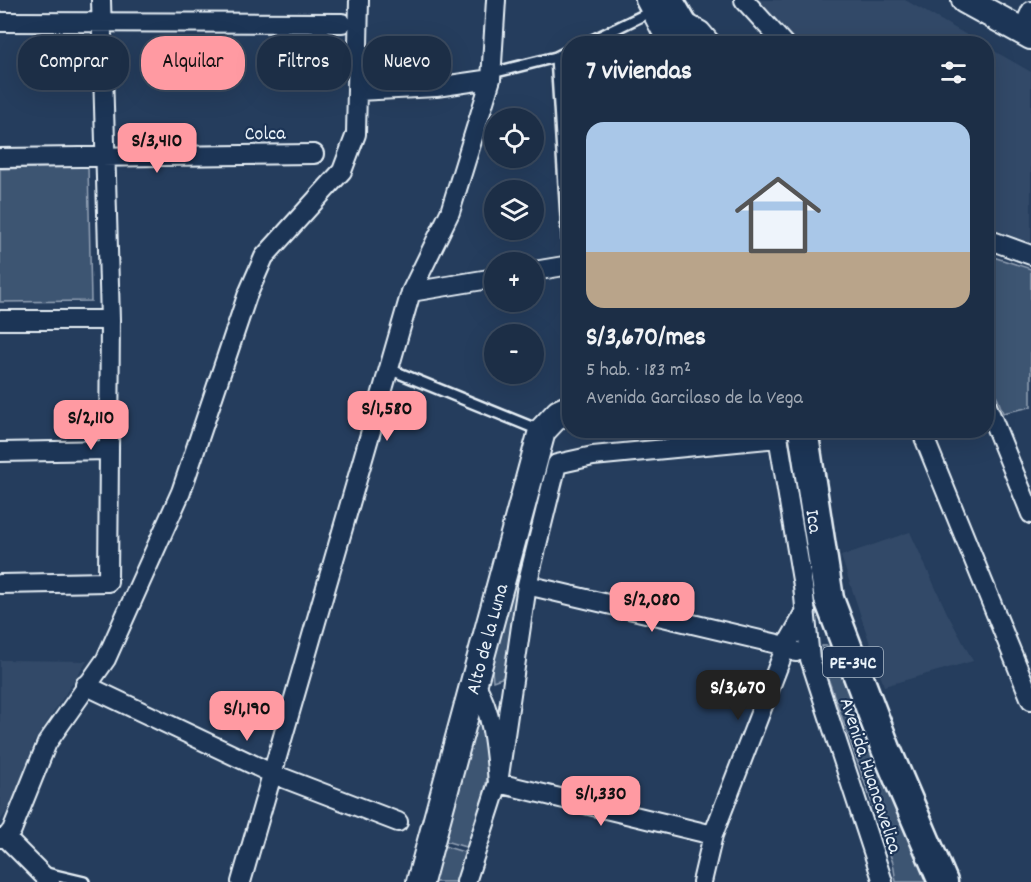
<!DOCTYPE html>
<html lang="es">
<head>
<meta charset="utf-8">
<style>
  :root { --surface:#1c2e46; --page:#293a51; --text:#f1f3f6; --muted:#a0a8b3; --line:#3a4a5f; --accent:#ff9aa2 }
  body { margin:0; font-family:Dekko,sans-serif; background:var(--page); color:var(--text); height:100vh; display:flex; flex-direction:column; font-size:22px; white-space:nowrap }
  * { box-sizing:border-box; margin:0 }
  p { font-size:20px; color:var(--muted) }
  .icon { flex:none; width:33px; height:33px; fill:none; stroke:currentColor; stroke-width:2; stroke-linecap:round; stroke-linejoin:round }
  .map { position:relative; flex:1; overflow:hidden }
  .details { position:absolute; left:562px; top:36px; width:432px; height:402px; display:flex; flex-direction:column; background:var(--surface); border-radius:24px; box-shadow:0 6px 24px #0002,0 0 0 2px var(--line) }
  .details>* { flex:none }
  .banner { position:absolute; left:18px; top:36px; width:454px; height:54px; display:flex; gap:12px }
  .controls { position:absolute; left:484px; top:108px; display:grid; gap:12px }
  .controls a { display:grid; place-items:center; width:60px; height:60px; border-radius:50%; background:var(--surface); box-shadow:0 6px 24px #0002,0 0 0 2px var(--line); font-size:30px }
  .price { position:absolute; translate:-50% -51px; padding:0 14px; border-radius:12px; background:var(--accent); color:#111; font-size:20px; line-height:39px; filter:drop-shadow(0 2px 3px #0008) }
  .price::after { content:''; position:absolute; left:50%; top:36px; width:18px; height:14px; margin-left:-9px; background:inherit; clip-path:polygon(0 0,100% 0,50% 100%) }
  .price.on { background:#222; color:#fff }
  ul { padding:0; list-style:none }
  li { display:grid; align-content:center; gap:12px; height:318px; padding:0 24px }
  li span { display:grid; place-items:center; height:186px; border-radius:18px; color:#555 }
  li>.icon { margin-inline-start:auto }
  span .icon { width:108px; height:108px; fill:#fffc; stroke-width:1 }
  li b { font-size:26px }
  h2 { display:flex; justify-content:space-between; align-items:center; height:72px; padding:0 24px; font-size:26px }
  .tag { padding:0 21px; border-radius:24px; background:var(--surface); box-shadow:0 6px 24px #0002,0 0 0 2px var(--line); font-size:21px; line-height:54px }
  .tag.on { background:var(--accent); color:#111 }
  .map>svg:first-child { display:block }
  .built { fill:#334a68 }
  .green { fill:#3e5472; stroke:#93a2b5; stroke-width:1.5 }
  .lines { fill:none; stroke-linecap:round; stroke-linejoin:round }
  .lane-casing { stroke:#e8f1f8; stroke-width:14 }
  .street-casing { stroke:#e8f1f8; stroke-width:22 }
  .secondary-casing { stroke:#e8f1f8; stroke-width:30 }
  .primary-casing { stroke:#e8f1f8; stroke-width:33 }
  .lane { stroke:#1d3557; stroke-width:9 }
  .street { stroke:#1d3557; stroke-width:18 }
  .secondary { stroke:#1d3557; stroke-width:26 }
  .primary { stroke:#1d3557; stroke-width:28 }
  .labels { text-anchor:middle; stroke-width:4.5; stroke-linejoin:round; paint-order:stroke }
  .shield { fill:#1d3557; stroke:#abb9c8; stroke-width:1.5 }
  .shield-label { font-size:18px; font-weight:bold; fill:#e8f1f8 }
  .street-label { font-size:20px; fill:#e8f1f8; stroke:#1d3557 }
</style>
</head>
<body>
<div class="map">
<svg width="1031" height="882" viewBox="0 0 1031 882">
  <rect width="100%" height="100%" fill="#253d5d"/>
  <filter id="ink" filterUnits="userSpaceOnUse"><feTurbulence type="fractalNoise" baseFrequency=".0167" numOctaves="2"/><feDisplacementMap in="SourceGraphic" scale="12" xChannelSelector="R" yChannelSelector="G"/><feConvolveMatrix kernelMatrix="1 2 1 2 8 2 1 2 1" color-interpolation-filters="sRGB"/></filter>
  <g filter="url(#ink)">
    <path class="built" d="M758,0H905L981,43H798Z
      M987,47L1031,72V243L987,226Z
      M910,532L947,613L973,661L884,686L841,556Z
      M0,660L87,661L34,742L17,797L0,821Z"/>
    <path class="green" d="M88,166L91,301L0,302V169Z
      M987,255L1031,269V407L1003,413L987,371Z
      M537,483L544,485L510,675L493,681L492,669Z
      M822,646H829L927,882H896L893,863L824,667Z
      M477,716H481C499,760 481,805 469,848L445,841Z
      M444,846L467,853L457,882H433Z"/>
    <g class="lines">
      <g class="lane-casing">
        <path id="lane" d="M584,44L652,11
          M556,57L569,266
          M492,73L556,57L570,50
          M389,369L539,430
          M46,873L84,882"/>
      </g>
      <g class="street-casing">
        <path id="street" d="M645,0L668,44
          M744,0L784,44
          M0,22L342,23
          M687,23L701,31L712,44
          M1022,31L1031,11
          M358,91L436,87L491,79
          M0,158L314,154
          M987,239L1031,255
          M534,271L570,265
          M411,292L495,278
          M0,320H110
          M987,406L1031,514
          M777,430L803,586L810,659L883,882
          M921,430L1031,700
          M0,452L109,450
          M0,584L108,582L110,320L101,0
          M527,585L786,646L796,652
          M475,683C493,715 495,746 498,783L713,835
          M85,685L273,774L398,822
          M0,838H6L12,830L47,743L106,659L181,492L247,296L264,257L342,171L356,134L359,0
          M6,838L50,882
          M241,882L411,292L450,212L491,79L496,0
          M466,882L498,783L527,585L557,464L593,456L778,438
          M702,882L713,835L786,646L806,611"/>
      </g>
      <g class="secondary-casing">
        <g id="secondary">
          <path d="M965,0L1031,36"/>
          <path id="s1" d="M420,882L542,431L559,413L570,408"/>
        </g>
      </g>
      <g class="primary-casing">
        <path id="primary" d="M668,0L694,44
          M803,430L829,599L886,749L943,882"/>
      </g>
      <use href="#lane" class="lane"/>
      <use href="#street" class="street"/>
      <use href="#secondary" class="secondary"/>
      <use href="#primary" class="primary"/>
    </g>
  </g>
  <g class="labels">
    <rect class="shield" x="823" y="647" width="60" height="30" rx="4.5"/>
    <g class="shield-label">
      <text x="853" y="668">PE-34C</text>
    </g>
    <g class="street-label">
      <text transform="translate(265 132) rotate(-1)" y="7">Colca</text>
      <text transform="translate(815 521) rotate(81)" y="7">Ica</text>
      <text dy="7" stroke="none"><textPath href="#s1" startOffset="252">Alto de la Luna</textPath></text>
      <text transform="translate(872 775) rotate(72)" y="7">Avenida Huancavelica</text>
    </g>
  </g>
</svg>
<div class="controls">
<a><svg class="icon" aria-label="locate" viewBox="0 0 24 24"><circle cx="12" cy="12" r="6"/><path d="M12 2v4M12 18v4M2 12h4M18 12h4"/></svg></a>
<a><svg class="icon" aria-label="layers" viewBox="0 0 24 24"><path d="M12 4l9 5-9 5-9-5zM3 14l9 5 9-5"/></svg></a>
<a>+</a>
<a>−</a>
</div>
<b class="price" style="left:157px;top:174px">S/3,410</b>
<b class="price" style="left:387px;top:442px">S/1,580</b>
<b class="price" style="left:91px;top:451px">S/2,110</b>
<b class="price" style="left:652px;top:633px">S/2,080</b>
<b class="price on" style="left:738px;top:721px">S/3,670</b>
<b class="price" style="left:247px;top:742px">S/1,190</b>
<b class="price" style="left:601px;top:827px">S/1,330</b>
<div class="banner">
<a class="tag">Comprar</a>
<a class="tag on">Alquilar</a>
<a class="tag">Filtros</a>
<a class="tag">Nuevo</a>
</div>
<section class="details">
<h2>7 viviendas<svg class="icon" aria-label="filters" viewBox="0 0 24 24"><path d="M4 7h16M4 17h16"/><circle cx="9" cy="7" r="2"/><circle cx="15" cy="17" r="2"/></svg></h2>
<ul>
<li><span style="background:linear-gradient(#a9c7e8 70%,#b9a48a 0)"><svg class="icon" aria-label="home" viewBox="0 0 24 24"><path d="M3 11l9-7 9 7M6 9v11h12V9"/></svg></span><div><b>S/3,670/mes</b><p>5 hab. · 183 m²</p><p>Avenida Garcilaso de la Vega</p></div></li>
</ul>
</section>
</div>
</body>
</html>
